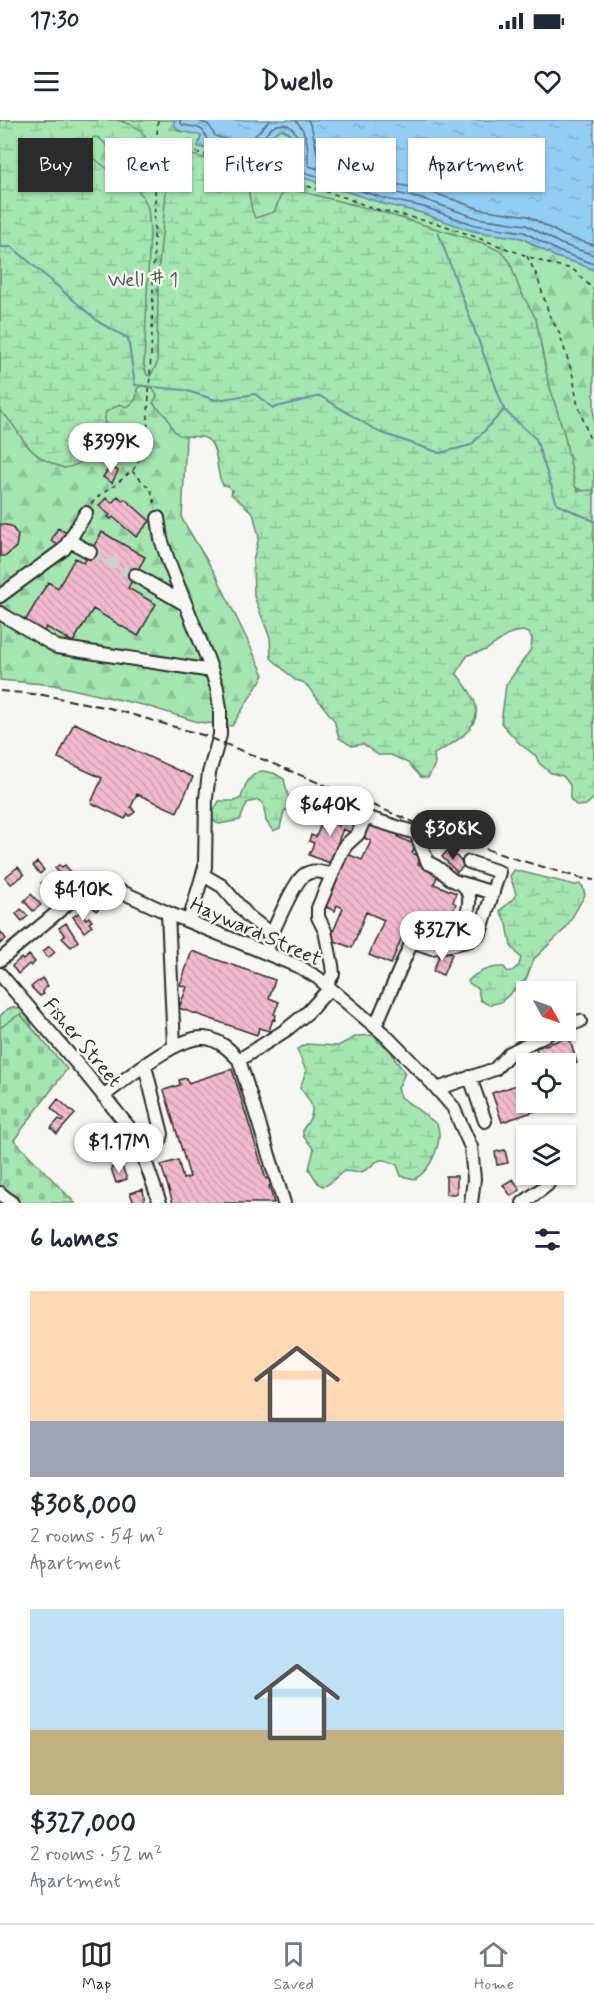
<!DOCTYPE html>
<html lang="en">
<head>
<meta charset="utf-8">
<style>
  :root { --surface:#fff; --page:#f6f6f7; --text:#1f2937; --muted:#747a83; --line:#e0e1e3; --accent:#2b2b2b }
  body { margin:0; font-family:Mynerve,sans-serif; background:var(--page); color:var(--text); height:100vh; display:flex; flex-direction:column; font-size:22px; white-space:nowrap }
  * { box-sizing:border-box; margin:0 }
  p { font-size:20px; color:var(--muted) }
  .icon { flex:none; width:33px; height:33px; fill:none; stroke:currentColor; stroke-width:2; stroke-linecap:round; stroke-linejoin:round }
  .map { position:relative; height:1083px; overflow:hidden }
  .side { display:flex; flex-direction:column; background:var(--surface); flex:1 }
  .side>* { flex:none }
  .hud { position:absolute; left:18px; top:18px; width:558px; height:54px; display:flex; gap:12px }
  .needle { width:39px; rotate:130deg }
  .fabs { position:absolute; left:516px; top:861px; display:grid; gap:12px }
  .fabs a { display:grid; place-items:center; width:60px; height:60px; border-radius:0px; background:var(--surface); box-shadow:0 2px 4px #0004; font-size:30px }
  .price { position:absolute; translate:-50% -51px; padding:0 14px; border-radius:21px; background:#fff; color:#222; font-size:20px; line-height:39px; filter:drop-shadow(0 2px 3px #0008) }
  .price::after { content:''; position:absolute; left:50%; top:36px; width:18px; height:14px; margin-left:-9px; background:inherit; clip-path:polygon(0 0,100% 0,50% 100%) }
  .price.active { background:var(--accent); color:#fff }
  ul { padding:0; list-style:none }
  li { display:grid; align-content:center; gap:12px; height:318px; padding:0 30px }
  li span { display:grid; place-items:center; height:186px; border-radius:0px; color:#555 }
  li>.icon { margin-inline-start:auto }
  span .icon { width:108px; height:108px; fill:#fffc; stroke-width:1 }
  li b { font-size:26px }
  h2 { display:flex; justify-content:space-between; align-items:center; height:72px; padding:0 30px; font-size:26px }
  .pill { padding:0 21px; border-radius:0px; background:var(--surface); box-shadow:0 2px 4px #0004; font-size:21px; line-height:54px }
  .pill.active { background:var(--accent); color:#fff }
  .status { display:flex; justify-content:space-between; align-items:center; height:42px; padding:0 30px; background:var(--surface); direction:ltr }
  .status svg { height:16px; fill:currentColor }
  header { display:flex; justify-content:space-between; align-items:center; height:78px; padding:0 30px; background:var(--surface); font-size:27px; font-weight:700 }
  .tabs { display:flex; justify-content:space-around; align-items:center; height:84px; border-top:2px solid var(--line); background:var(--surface); font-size:16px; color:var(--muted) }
  .tabs a { display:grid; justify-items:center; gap:3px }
  .tabs .active { color:var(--accent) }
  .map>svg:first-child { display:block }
  .forest { fill:url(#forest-firs); stroke:#67886e; stroke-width:1.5 }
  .wetland { fill:url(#wetland-marsh); stroke:#67886e; stroke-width:1.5 }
  .cemetery { fill:url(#cemetery-stones); stroke:#67886e; stroke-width:1.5 }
  .water { fill:url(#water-ripples); stroke:#698ca3; stroke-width:1.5 }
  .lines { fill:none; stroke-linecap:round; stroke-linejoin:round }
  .shore { stroke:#556c7b; stroke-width:1.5 }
  .stream { stroke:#698ca3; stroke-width:2 }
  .building { fill:url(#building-back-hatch); stroke:#2b2b2b; stroke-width:1.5 }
  .minor-tunnel { stroke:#cdcdca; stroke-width:12; stroke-dasharray:12 6; stroke-linecap:butt }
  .minor-casing { stroke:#2b2b2b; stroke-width:16 }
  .path { stroke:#2b2b2b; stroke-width:1.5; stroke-dasharray:4.5 4.5; stroke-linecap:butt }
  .minor { stroke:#f6f6f2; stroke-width:12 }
  .rail { stroke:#2b2b2b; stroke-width:2; stroke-dasharray:9 4.5; stroke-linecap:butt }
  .labels { text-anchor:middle; stroke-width:5; stroke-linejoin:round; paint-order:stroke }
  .park-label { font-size:20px; fill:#495a4c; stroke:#f6f6f2 }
  .street-label { font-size:20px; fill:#2b2b2b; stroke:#f6f6f2 }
</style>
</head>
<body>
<div class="status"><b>17:30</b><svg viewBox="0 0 49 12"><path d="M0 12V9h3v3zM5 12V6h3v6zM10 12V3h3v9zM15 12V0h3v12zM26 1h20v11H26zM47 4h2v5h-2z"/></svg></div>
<header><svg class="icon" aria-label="menu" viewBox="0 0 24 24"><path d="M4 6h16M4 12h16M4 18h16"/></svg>Dwello<svg class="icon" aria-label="heart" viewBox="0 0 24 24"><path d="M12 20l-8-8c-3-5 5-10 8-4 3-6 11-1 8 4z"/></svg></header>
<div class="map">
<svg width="594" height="1083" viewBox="0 0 594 1083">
  <defs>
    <pattern id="forest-firs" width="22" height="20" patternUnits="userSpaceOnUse" patternTransform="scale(1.5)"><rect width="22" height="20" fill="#a3e6b0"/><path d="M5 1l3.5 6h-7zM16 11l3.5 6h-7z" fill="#8cc598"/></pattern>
    <pattern id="wetland-marsh" width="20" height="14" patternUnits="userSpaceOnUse" patternTransform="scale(1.5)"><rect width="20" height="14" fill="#a3e6b0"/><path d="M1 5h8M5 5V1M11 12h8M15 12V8" fill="none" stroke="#8cc598"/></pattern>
    <pattern id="cemetery-stones" width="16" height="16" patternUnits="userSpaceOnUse" patternTransform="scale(1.5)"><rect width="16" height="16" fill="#a3e6b0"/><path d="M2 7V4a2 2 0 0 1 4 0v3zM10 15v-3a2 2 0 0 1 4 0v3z" fill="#8cc598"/></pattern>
    <pattern id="water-ripples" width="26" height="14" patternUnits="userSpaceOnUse" patternTransform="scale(1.5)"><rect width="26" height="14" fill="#93cdf3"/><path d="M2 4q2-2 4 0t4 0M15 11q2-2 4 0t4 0" fill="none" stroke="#7fb0d0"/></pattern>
    <pattern id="building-back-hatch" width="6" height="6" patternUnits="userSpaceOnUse" patternTransform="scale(1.5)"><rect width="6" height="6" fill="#f2bace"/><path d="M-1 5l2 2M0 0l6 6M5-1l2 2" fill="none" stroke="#d0a0b1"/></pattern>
  </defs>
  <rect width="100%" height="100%" fill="#f6f6f2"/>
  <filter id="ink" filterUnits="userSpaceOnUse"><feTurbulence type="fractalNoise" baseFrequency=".0167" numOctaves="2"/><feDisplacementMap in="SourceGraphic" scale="12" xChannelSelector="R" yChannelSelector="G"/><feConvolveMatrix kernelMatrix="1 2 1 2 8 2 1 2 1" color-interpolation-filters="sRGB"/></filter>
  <g filter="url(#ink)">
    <path class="forest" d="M0,0H174L178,11L193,13L201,16L199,27L219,31L239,38L264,27L274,13L281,9C293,12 295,27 294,38L319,65L348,72L385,84L422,93L473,111L522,118L556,137L580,144L594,150V374L540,357L298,206L186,317L182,399L217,457L264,555L232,606L198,602L147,586L54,565L0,560Z"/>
    <path class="wetland" d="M0,0H118C123,2 127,3 132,5C147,11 152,31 152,46L144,51C139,47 136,48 130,46C118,39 109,27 99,18L94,17L89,22L90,29L95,39L119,58L135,68L142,75L148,88L150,111L144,245L147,255L150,256L157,244L158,155L168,52L173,43L182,34C199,34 231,47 245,56C251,70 248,85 255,98L274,92L283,71L287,68L378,91L483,123L502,132L510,142L519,168L536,199L548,261L564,313L575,366L578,371L594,370V678L586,685L577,686L570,679V665L563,656L551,653L539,643L536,636L520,624L501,603L506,565L531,529L532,519L529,513L523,511L511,513L486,530L468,535L459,548L457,554C464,564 474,575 476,587C480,610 451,625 434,634L435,644L428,658L421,657L408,643L391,635H378L363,624L352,626L339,618L334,600L309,568L303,562L295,560L271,538L270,518L254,476L253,441L259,417L253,393L231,374L232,371L228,366L223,365C215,353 220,336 211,323C203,311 185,321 176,313C171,309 170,301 166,296C162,290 157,289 153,283L157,276L152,267L140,266L137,269C137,279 135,282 127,287L120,284L106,292C104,300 105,308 104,316C100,332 80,346 64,348C51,344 35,336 27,325C16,312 15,303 0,291Z
      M262,651L274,653L284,659L288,676C298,678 304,672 315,673L314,680L304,690L289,689L284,691L280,708L273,711L266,701L263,683L258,680L247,683L240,700L219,704L213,701L212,694L219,681H235L241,678C245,665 248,655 262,651Z
      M514,750L575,765L580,764L583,767L585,775L566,808L534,839L526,859L501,882L489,885L480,880L478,869L469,863L468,861C476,852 492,846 504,847L507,851L511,852L519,845L521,838L511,826L507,804L500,791C505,784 512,783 516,774L510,756Z
      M12,887L22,889L28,894L32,908L41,917L43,928L0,934V896L7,889Z
      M375,915L379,922L391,930L394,938L405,953L398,968L401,977L437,1004C444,1021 431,1050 415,1059L401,1056L397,1045C372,1032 378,1048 360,1052C355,1053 348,1051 344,1051L327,1065L322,1066L318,1063L309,1049L314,1029L303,1016V1009C317,992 314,984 300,968L306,951L297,929L306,924L338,926L357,916Z"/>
    <path class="cemetery" d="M20,894L67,949L14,1020L75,1083H0V908Z"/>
    <path class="water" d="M174,0H594V150L580,144L556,137L522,118L473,111L422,93L385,84L301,57C285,47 304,14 281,9L274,13L264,27L253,36L239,38L219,31L198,27L201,16C190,10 175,16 174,0Z"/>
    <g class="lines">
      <path class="shore" d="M180,0L182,5C199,8 203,5 208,22C221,24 238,36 250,31C266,23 266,0 288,5C301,14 301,32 299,46L304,52L386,79L424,87L475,105L524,112L558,131L594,144
        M197,0L209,5L215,16L241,24L248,23L270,0
        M295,0C303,7 308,20 308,31C308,37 307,41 309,46L388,71L426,80L477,98L526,105L561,124L594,135
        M308,0L312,9L319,40L391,63L428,71L480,89L528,96L564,116L594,125"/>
      <path class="stream" d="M438,112L504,289
        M0,127H12L100,203L128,218L135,265L184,270L216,280L255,274L273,288L320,276L379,312L440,333L471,325L504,290L536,319L557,384L594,401"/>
    </g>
    <path class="building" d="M110,346L118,351L112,363L103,357Z
      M118,376L123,381L125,379L150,401L136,417L113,397L111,399L108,397L110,395L99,386L106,378L112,383Z
      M0,404L11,406L18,415L16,427L6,436H0Z
      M58,408L67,413L60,426L51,421Z
      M102,412L145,437L128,468L156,484L138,516L93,489L73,522L46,507L43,513L24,503L48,462L58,468L75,438L84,443Z
      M74,603L193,657L177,692L137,674L131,687L135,692L130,696L128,694L125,699L91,683L102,658L58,638Z
      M344,692L357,698L352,713L343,709L330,743L309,735L314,723L309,721L311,715L316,717L323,699L339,706Z
      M368,702L399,714L398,717L416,725L412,733L421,737L418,744L439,752L434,764L456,773L453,782L456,784L450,797L455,799L445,821L407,805L391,844L369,835L384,800L366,792L352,828L330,819L343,788L337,785L335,791L324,786L345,733L362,740L371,721L362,717Z
      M447,731L454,736L455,735L465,745L457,752L442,737Z
      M37,742L44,750L40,754L33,746Z
      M59,745L62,747L65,745L74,756L67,762L55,748Z
      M18,747L24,755L11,764L5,757Z
      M48,757L58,769L51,775L41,763Z
      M31,774L41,785L33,791L24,781Z
      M100,775L103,779L100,782L103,785L96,791L90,783Z
      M21,789L28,796L22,801L16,794Z
      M80,792L86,799L89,797L92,801L89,803L92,806L84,812L73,797Z
      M66,803L78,821L71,827L62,818L65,816L59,808Z
      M0,811L6,819L0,824Z
      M49,826L55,832L48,838L43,832Z
      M442,829L452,834L443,855L433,851Z
      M192,831L275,860L269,878L279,882L274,894L276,895L275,900L273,899L269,911L259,908L257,915L179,888L187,867L180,865Z
      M29,835L35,842L31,846L29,844L18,854L12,846L21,838L23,840Z
      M42,858L48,866L42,871L44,874L40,876L31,867Z
      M569,917L577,943L566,947V944H526V982H547L548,987L502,1002L492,973L520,964L514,945L532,939L531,937L538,935L536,928Z
      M232,949L266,1059L271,1057L273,1065L269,1066L274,1083H173L161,1045L178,1040L183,1059L190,1057L164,970L180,965L179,960L186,958L188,963Z
      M58,979L75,994L57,1014L51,1008L59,999L62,1002L64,1000L51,988Z
      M119,1013L124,1023L105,1032L101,1022Z
      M505,1030L508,1043L497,1045L495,1032Z
      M121,1044L127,1059L116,1063L111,1048Z
      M446,1056H457V1074H446Z
      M513,1059L520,1070L511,1076L503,1065Z
      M143,1069L145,1083H134L130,1073Z"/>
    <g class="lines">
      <path class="minor-tunnel" d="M90,432L135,455"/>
      <g class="minor-casing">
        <path id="minor" d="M158,398L161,419L168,440L209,543L217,568L220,589V615L209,653L206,678L205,747L189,801
          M70,421L90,432
          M135,455L185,484
          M0,476L64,429L86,393
          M0,493L57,527L212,551
          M203,755L222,766L248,796L267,811L270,818L267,833
          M461,763L493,773
          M168,793L174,926
          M270,818C276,805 294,762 304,755C313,749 323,752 332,755
          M454,824L470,820L480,813L499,752L469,742
          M0,840L89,766L96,762L111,767L168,793L300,847L318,858L385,915L432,963L453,987L471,1027L474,1059L471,1083
          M0,854L85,953L132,1011L138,1021L160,1083
          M326,865L333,854L332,845L325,811L318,797V788L342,731L347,724L358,714L365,697L416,713L428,743C439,746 443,753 451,759C455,762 460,762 464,766C478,782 460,808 454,824L432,828L412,821L378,900L374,906
          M566,906L580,901
          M470,957L485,1001
          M437,969L495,949L510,933L555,910
          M103,976C126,959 177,916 204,918C219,919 230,930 239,940
          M142,1032C153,1029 160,1026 162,1014L145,946
          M0,1073L12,1083
          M284,1083L239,940L286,910L308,892L330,868
          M523,1083L547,1065L551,1059L550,1054"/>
      </g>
      <path class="path" d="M156,32L158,0
        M527,136L537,156L550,197L559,212L573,256L577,282L589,317L594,326
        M132,351L151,370L156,388
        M91,384L100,375L115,365L134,349L140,337L147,315L152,213L156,33L195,32L241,44L276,57L344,77L372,88L443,105L546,143L568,148L575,151L594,170"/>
      <use href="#minor" class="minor"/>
      <path class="rail" d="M0,571L43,575L109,588L206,616L440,713L506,736L580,758L594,760"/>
    </g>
  </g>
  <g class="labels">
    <g class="park-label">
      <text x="143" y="166">Well # 1</text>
    </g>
    <g class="street-label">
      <text transform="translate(256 811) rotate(24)" y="7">Hayward Street</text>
      <text transform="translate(83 922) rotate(50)" y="7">Fisher Street</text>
    </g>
  </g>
</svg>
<div class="fabs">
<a><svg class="needle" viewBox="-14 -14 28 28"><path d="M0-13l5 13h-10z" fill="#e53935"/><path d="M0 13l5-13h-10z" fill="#747a83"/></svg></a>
<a><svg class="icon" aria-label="locate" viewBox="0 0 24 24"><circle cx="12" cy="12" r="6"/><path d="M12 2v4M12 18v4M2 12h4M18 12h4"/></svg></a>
<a><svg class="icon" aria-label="layers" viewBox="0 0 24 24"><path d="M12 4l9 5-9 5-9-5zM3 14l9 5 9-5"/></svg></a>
</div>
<b class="price" style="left:111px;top:354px">$399K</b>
<b class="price" style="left:330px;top:717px">$640K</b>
<b class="price active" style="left:453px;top:741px">$308K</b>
<b class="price" style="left:83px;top:802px">$410K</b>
<b class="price" style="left:442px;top:842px">$327K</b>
<b class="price" style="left:119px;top:1054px">$1.17M</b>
<div class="hud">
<a class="pill active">Buy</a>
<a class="pill">Rent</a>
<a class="pill">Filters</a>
<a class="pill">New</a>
<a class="pill">Apartment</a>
</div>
</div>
<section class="side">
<h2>6 homes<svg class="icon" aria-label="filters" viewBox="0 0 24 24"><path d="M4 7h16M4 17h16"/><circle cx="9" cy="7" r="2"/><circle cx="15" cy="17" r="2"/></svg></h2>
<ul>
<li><span style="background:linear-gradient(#ffd9b3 70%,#9aa5b1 0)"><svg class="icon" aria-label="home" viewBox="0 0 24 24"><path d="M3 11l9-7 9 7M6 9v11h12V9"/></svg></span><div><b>$308,000</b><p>2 rooms · 54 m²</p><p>Apartment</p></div></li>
<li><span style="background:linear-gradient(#bfe0f5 65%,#c2b280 0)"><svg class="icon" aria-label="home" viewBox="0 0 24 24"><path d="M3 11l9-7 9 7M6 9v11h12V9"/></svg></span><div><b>$327,000</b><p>2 rooms · 52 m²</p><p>Apartment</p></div></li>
</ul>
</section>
<nav class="tabs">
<a class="active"><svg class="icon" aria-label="map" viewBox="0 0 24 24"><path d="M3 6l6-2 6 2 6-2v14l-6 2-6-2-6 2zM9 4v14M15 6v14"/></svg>Map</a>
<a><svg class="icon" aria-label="saved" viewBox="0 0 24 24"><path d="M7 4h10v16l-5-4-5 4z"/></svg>Saved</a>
<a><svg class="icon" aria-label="home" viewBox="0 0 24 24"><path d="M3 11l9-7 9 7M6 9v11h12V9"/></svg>Home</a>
</nav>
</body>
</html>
